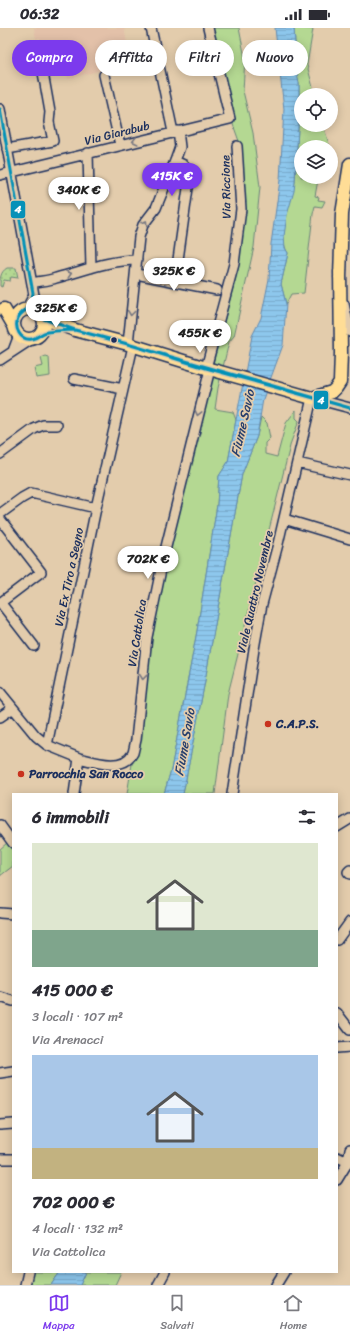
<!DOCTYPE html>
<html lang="it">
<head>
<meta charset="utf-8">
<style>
  :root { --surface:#fff; --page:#f2f2f3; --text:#2b2b33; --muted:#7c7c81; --line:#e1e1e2; --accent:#7c3aed }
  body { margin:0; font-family:Sriracha,sans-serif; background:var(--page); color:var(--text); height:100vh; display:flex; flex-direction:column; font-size:15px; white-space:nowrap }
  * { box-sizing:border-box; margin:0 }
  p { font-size:13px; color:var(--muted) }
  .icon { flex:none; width:22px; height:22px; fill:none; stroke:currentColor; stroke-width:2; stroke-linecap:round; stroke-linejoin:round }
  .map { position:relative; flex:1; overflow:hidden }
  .side { position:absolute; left:12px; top:765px; width:326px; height:480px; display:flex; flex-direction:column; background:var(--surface); border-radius:0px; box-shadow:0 2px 10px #0003 }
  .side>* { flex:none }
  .hud { position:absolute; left:12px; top:12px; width:326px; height:36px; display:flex; gap:8px }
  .controls { position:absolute; left:294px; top:60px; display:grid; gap:8px }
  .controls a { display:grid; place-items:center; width:44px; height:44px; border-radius:50%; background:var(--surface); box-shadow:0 2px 10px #0003; font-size:20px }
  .price { position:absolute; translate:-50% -34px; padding:0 9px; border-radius:14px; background:#fff; color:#222; font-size:13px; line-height:26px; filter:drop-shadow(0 1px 2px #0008) }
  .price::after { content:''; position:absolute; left:50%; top:24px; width:12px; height:9px; margin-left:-6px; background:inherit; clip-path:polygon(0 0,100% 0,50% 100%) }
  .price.on { background:var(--accent); color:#fff }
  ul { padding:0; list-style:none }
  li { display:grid; align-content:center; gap:8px; height:212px; padding:0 20px }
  li span { display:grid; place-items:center; height:124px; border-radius:0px; color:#555 }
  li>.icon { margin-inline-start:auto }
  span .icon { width:72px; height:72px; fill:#fffc; stroke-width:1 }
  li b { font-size:17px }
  h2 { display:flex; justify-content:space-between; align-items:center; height:48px; padding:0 20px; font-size:17px }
  .chip { padding:0 14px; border-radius:18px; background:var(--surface); box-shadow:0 2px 10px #0003; font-size:14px; line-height:36px }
  .chip.on { background:var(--accent); color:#fff }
  .status { display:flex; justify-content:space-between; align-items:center; height:28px; padding:0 20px; background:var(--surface); direction:ltr }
  .status svg { height:11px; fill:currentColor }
  .dock { display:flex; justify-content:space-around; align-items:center; height:56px; border-top:1px solid var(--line); background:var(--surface); font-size:11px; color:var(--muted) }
  .dock a { display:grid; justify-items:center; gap:2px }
  .dock .on { color:var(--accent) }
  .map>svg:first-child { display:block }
  .built { fill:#e3c1a9 }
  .grass { fill:#b4d892; stroke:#688478 }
  .garden { fill:url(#garden-dots); stroke:#688478 }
  .water { fill:url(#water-rules); stroke:#5f8ab3 }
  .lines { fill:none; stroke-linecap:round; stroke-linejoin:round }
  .minor-casing { stroke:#1b2f5e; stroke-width:12 }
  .major-casing { stroke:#1b2f5e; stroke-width:15 }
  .minor { stroke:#e3ccac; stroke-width:9 }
  .major { stroke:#ffdd96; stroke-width:12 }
  .bus-1-casing { stroke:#e3ccac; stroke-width:6 }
  .bus-1 { stroke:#0591b8; stroke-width:3 }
  .oneway { stroke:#757681 }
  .bus-dot { fill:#1b2f5e; stroke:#e3ccac; stroke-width:1.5 }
  .poi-dot { fill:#c8321e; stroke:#e3ccac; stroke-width:1.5 }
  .labels { text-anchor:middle; stroke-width:3.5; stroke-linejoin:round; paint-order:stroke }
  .street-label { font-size:12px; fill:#1b2f5e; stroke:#e3ccac }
  .poi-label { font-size:12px; font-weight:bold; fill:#1b2f5e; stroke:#e3ccac; text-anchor:start }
  .water-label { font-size:13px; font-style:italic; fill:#263e6c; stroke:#e3ccac }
  .line-badge { stroke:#e3ccac; stroke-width:1.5 }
  .badge-label { font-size:11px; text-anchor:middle; font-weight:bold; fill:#fff }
</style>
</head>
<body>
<div class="status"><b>06:32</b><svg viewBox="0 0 49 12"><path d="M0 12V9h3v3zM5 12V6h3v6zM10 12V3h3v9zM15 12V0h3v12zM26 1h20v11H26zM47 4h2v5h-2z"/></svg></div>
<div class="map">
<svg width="350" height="1257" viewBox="0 0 350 1257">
  <defs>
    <pattern id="garden-dots" width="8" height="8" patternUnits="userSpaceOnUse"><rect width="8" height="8" fill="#b4d892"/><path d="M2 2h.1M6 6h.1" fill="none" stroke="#9aba80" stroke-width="1.8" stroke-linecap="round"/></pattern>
    <pattern id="water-rules" width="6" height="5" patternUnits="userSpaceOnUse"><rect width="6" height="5" fill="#8dc7ec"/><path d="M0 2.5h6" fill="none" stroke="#79abcd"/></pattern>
  </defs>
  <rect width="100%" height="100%" fill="#e3ccac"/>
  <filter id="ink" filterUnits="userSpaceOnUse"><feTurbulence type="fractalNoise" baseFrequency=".025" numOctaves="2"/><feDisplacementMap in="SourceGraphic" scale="8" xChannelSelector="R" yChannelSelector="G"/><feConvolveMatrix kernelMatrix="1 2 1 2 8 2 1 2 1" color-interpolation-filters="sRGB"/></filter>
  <g filter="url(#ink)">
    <path class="built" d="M34,0H124L131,34L68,51L63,26L44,31L40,10L36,11Z"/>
    <path class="grass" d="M211,0H239L245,30L243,63L253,105L260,159L254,219L234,308L229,314L218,360L215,381L233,384L236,392L228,434L219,448L217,477L197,603L171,742L164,766H127L132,736L138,714L152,611L184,446L239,237L245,181L240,116L230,88Z
      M294,0L313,1L307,37L315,67H301V97H323L330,119H301V149H315V151L318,152L315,168L319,169L318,172L325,173L322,179L315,178L313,186L304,265L291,266L286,276L281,256L288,225C276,208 292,173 295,154L299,82V55L297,46Z
      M46,328L49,329L50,348L36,350L34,340L43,338L41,330Z
      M296,382V390L299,393L291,414L228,666L215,766H183L204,658L242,446L257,408L261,389L267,395L270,410L265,415V426L277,429L286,395Z
      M7,815L13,823V838L0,848V821Z
      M31,1244H60L51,1257H28Z
      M86,1244H121L115,1257H80Z"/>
    <path class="garden" d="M7,240H16L18,250L11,249L10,253L4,252L2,259L0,258C0,251 0,244 7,240Z"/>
    <path class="water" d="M275,0H294L297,46L299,55V82L295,154L294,163L287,187L284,208L285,220L288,225L281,256L286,276L283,317L263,371L257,408L242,446L204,658L183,766H164L171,742L197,603L217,477L219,448L228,434L252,308L261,290L269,251L271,216L280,152L284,81Z
      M60,1244H86L80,1257H51Z"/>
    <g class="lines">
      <g class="minor-casing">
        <path id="minor" d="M151,0L173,104
          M104,47L120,117
          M0,81L34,267L41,286
          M7,121L53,113L49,94L50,84L39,22
          M88,125L91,240
          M175,133L184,137L189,153L175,253
          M0,147L230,91L208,0
          M136,246L217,262
          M32,255C39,253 48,253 56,250C83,243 109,232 137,232
          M344,276L350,304
          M27,280L34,267
          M128,316L139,209L143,197L156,180L175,133L180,119L178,103
          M13,323L19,307
          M0,332L32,311
          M206,340L234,236L241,181L237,118
          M74,351L123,361
          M0,426L34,401L43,397H57
          M297,435L350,447
          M0,486L22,470L31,465L96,480
          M0,491L41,544L0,575
          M284,491L350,511
          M0,574L34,618
          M0,664L36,708L47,717
          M0,689L13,680
          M79,730C95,734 123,744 133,725C134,721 135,716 136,712L147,609L164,527L210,341
          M74,766L79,730L47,717L96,480L133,318
          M232,766L254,621L262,576L278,516L312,370L350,380
          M0,797L13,815
          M337,799L350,791
          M350,842L348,844L350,846
          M0,885L13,886
          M337,912L350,894
          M0,969L13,973
          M337,985L350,1002
          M337,1020L350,1019
          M0,1045L13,1043
          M0,1097L13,1096
          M337,1129L348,1134L350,1121
          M0,1131H13
          M337,1152L348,1134
          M25,1257L28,1244
          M158,1257L165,1244
          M276,1257L284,1244"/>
      </g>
      <g class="major-casing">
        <path id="major" d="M340,250L342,186L350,136
          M14 296a15 15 0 1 1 30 0a15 15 0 1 1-30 0Z
          M4,281L14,298
          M44,291L75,302L128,316L206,340L312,370L332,364L336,360L340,354L341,325L340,243"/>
      </g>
      <use href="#minor" class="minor"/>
      <use href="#major" class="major"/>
      <g class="bus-1-casing">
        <path id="bus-1" d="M0,81L33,265L31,275L27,280
          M30,280L37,282L44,291L75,302C66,302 56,303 47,304C41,305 38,310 32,311C20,313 14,300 18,290C21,284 25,282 30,280Z
          M75,302L124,315
          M75,302L124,315
          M124,315L154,324
          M124,315L154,324
          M154,324L350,380L206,340Z"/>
      </g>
      <use href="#bus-1" class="bus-1"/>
    </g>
    <defs><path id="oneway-chevron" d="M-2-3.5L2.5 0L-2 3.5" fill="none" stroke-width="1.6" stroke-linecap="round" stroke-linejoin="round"/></defs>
    <g class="oneway">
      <use href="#oneway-chevron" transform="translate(135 113) rotate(166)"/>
      <use href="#oneway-chevron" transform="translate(145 195) rotate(-57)"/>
      <use href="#oneway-chevron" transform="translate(69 246) rotate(-18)"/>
      <use href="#oneway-chevron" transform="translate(131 285) rotate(97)"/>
      <use href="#oneway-chevron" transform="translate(198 385) rotate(104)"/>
      <use href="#oneway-chevron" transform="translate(143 649) rotate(96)"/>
    </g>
  </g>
  <circle class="bus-dot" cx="114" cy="312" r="3.5"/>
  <g class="poi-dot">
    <circle cx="268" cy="696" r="4"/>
    <circle cx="21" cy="746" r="4"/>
  </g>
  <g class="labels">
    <g class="street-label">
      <text transform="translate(117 105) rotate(-14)" y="4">Via Giarabub</text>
      <text transform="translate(226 159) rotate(-91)" y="4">Via Riccione</text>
      <text transform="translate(69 549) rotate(-78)" y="4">Via Ex Tiro a Segno</text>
      <text transform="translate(255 564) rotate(-77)" y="4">Viale Quattro Novembre</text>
      <text transform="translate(137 605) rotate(-81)" y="4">Via Cattolica</text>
    </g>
    <g class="poi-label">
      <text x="276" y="700">C.A.P.S.</text>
      <text x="29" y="750">Parrocchia San Rocco</text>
    </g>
    <g class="water-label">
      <text transform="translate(242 395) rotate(-77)" y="5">Fiume Savio</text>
      <text transform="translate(184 714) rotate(-80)" y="5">Fiume Savio</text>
    </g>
  </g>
  <g class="line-badge">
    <rect x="10" y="172" width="16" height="19" rx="4" fill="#0591b8"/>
    <rect x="313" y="362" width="16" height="20" rx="4" fill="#0591b8"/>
  </g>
  <g class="badge-label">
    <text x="18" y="185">4</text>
    <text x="321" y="376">4</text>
  </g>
</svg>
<div class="controls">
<a><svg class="icon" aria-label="locate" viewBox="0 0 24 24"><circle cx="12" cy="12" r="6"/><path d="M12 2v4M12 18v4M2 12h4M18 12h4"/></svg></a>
<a><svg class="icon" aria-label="layers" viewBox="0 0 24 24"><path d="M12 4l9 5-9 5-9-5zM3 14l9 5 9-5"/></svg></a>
</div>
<b class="price on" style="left:172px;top:169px">415K €</b>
<b class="price" style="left:79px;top:183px">340K €</b>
<b class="price" style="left:174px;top:264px">325K €</b>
<b class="price" style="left:56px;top:301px">325K €</b>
<b class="price" style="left:200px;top:326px">455K €</b>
<b class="price" style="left:148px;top:552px">702K €</b>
<div class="hud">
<a class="chip on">Compra</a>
<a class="chip">Affitta</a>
<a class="chip">Filtri</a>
<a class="chip">Nuovo</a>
</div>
<section class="side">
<h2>6 immobili<svg class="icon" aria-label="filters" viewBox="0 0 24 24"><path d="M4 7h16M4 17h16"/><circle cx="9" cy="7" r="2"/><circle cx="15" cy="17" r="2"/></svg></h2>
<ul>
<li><span style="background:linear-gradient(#dfe7d0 70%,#7fa58c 0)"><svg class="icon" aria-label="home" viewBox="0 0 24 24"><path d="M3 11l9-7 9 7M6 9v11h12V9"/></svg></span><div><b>415 000 €</b><p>3 locali · 107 m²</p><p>Via Arenacci</p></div></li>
<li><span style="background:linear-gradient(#a9c7e8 75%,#c2b280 0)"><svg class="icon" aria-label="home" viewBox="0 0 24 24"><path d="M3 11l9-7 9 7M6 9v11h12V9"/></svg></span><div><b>702 000 €</b><p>4 locali · 132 m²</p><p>Via Cattolica</p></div></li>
</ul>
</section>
</div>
<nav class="dock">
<a class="on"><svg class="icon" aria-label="map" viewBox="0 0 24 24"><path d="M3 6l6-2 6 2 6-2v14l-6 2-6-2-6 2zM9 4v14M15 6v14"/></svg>Mappa</a>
<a><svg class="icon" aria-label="saved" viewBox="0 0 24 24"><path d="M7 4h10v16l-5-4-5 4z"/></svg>Salvati</a>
<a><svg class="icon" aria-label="home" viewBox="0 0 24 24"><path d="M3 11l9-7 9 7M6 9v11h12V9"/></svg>Home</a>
</nav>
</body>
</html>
